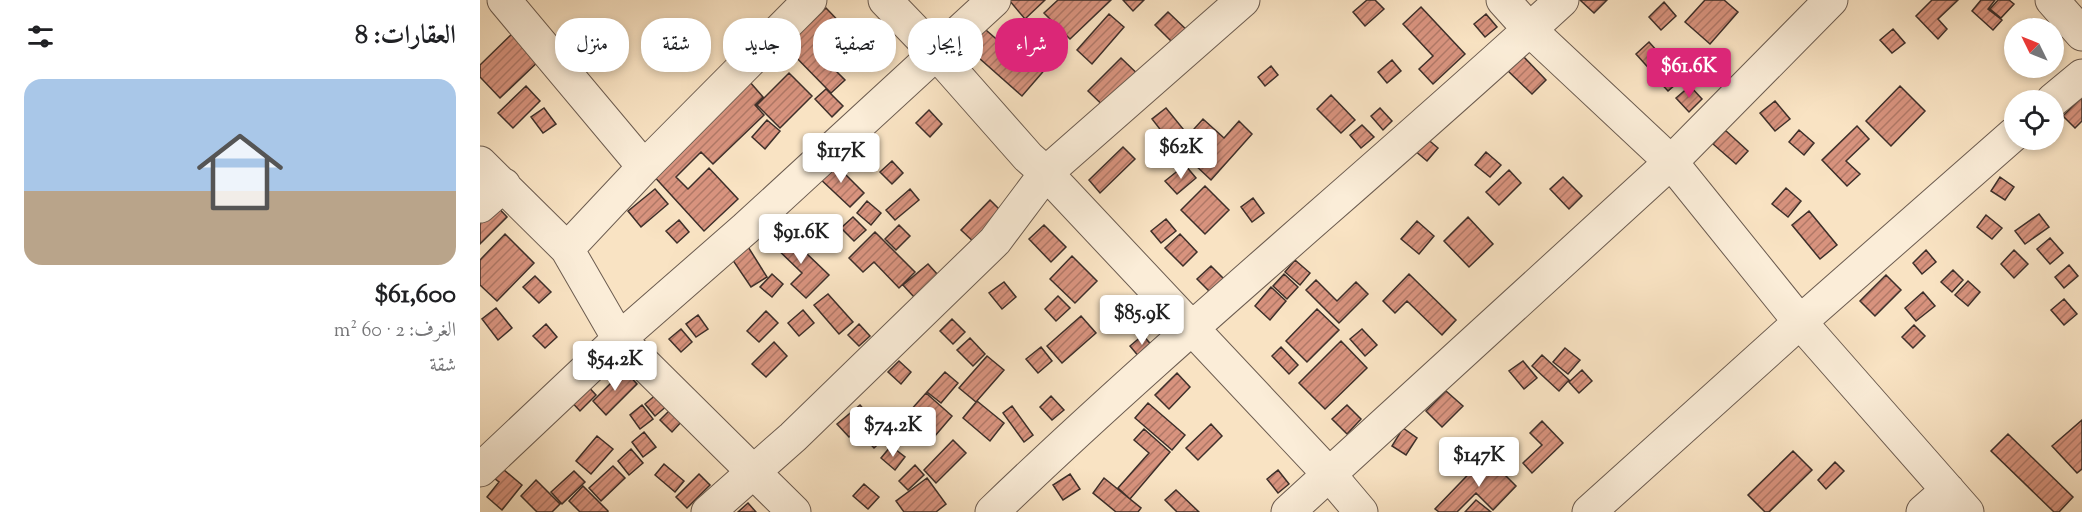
<!DOCTYPE html>
<html lang="ar">
<head>
<meta charset="utf-8">
<style>
  :root { --surface:#fff; --page:#f6f6f6; --text:#202124; --muted:#757577; --accent:#db2777 }
  body { margin:0; font-family:"Sorts Mill Goudy",Amiri,serif; background:var(--page); color:var(--text); direction:rtl; height:100vh; display:flex; flex-direction:column; font-size:22px; white-space:nowrap }
  * { box-sizing:border-box; margin:0 }
  p { font-size:20px; color:var(--muted) }
  .icon { flex:none; width:33px; height:33px; fill:none; stroke:currentColor; stroke-width:2; stroke-linecap:round; stroke-linejoin:round }
  .map { position:relative; flex:1; overflow:hidden; direction:ltr }
  .side { display:flex; flex-direction:column; background:var(--surface); width:480px }
  .side>* { flex:none }
  .hud { position:absolute; left:18px; top:18px; width:570px; height:54px; direction:rtl; display:flex; gap:12px }
  .needle { width:39px; rotate:313deg }
  .buttons { position:absolute; left:1524px; top:18px; display:grid; gap:12px }
  .buttons a { display:grid; place-items:center; width:60px; height:60px; border-radius:50%; background:var(--surface); box-shadow:0 3px 9px #0003; font-size:30px }
  .price { position:absolute; translate:-50% -51px; padding:0 14px; border-radius:6px; background:#fff; color:#222; font-size:20px; line-height:39px; filter:drop-shadow(0 2px 3px #0008) }
  .price::after { content:''; position:absolute; left:50%; top:36px; width:18px; height:14px; margin-left:-9px; background:inherit; clip-path:polygon(0 0,100% 0,50% 100%) }
  .price.selected { background:var(--accent); color:#fff }
  ul { padding:0; list-style:none }
  li { display:grid; align-content:center; gap:12px; height:318px; padding:0 24px }
  li span { display:grid; place-items:center; height:186px; border-radius:18px; color:#555 }
  li>.icon { margin-inline-start:auto }
  span .icon { width:108px; height:108px; fill:#fffc; stroke-width:1 }
  li b { font-size:26px }
  h2 { display:flex; justify-content:space-between; align-items:center; height:72px; padding:0 24px; font-size:26px }
  .tag { padding:0 21px; border-radius:24px; background:var(--surface); box-shadow:0 3px 9px #0003; font-size:21px; line-height:54px }
  .tag.selected { background:var(--accent); color:#fff }
  main { display:flex; flex:1; min-height:0 }
  .map>svg:first-child { display:block }
  .building { fill:url(#building-hatch); stroke:#3d2f2a; stroke-width:1.5 }
  .lines { fill:none; stroke-linecap:round; stroke-linejoin:round }
  .minor-casing { stroke:#6c5c50; stroke-width:35 }
  .minor { stroke:#fbedd8; stroke-width:33 }
</style>
</head>
<body>
<main>
<div class="map">
<svg width="1602" height="512" viewBox="0 0 1602 512">
  <defs>
    <pattern id="building-hatch" width="6" height="6" patternUnits="userSpaceOnUse" patternTransform="scale(1.5)"><rect width="6" height="6" fill="#d8937e"/><path d="M-1 1l2-2M0 6l6-6M5 7l2-2" fill="none" stroke="#b07867"/></pattern>
  </defs>
  <rect width="100%" height="100%" fill="#f9e3c3"/>
  <filter id="stains"><feTurbulence type="fractalNoise" baseFrequency=".00333" numOctaves="4"/><feColorMatrix values="0 0 0 0 .2 0 0 0 0 .09 0 0 0 0 .02 0 0 0 .5 -.17"/></filter>
  <radialGradient id="worn" r=".72"><stop offset=".6" stop-color="#630" stop-opacity="0"/><stop offset="1" stop-color="#630" stop-opacity=".3"/></radialGradient>
  <path class="building" d="M529,0H565L545,19Z
    M578,0H631L590,39L564,13Z
    M643,0H664L653,11Z
    M887,0H895L904,9L885,26L873,12Z
    M1100,0H1127L1114,13Z
    M1225,0H1244L1258,12L1230,44L1205,22Z
    M1452,0H1478L1458,19L1467,29L1458,39L1436,16Z
    M1501,0H1515L1508,9L1522,20L1513,30L1492,11Z
    M1518,0H1529L1534,4L1521,18L1510,9Z
    M1184,2L1196,16L1181,30L1169,17Z
    M941,7L985,54L953,84L939,69L953,56L923,24Z
    M346,8L371,34L345,60L365,80L351,93L306,47Z
    M688,12L712,35L699,49L675,25Z
    M629,14L644,27L612,64L597,50Z
    M1006,14L1017,27L1005,37L994,24Z
    M1552,19L1561,28H1542Z
    M499,24L529,50L545,33L574,59L542,96L482,43Z
    M37,29L64,56L20,98L0,77V65Z
    M1413,29L1425,43L1412,53L1400,40Z
    M1169,42L1186,61L1173,73L1156,54Z
    M1041,54L1066,80L1052,94L1026,69Z
    M641,58L667,83L634,116L608,91Z
    M912,60L921,71L907,83L898,72Z
    M1187,63L1202,79L1188,91L1174,76Z
    M791,66L798,75L785,86L778,77Z
    M309,73L332,96L300,128L277,105Z
    M269,81L283,97L275,105L284,115L233,164L221,152L196,177L208,189L229,168L258,199L224,231L171,173Z
    M46,86L60,101L33,128L18,113Z
    M1210,86L1222,99L1209,112L1196,98Z
    M1420,86L1445,111L1411,146L1386,121Z
    M346,89L363,106L352,117L335,99Z
    M851,95L875,120L861,133L837,109Z
    M1602,97V121L1595,128L1583,116Z
    M1295,101L1310,119L1295,131L1280,113Z
    M64,108L76,124L63,133L51,117Z
    M686,108L708,135L693,146L672,119Z
    M900,108L912,121L903,130L891,116Z
    M449,110L462,124L450,137L436,123Z
    M723,119L744,138L759,121L772,134L731,180L697,148Z
    M287,120L300,131L285,149L272,137Z
    M882,125L894,137L881,148L870,135Z
    M1377,126L1389,139L1366,161L1380,174L1367,186L1342,160Z
    M1245,130L1268,151L1256,164L1233,144Z
    M1319,130L1334,143L1324,155L1309,142Z
    M945,137L958,148L947,161L934,150Z
    M643,147L655,159L620,193L609,180Z
    M1006,152L1021,165L1010,177L995,165Z
    M352,161L384,193L370,207L337,176Z
    M412,161L423,173L412,184L400,172Z
    M705,165L716,178L697,194L685,181Z
    M1029,170L1041,183L1019,205L1006,192Z
    M1083,177L1102,196L1089,209L1070,189Z
    M1520,177L1534,187L1525,200L1511,191Z
    M725,186L749,210L725,234L701,210Z
    M1306,188L1321,201L1308,217L1292,204Z
    M175,189L188,204L161,227L148,211Z
    M430,189L439,200L415,220L406,210Z
    M773,198L784,213L772,222L761,207Z
    M11,200L27,217L0,244V211Z
    M510,200L526,216L497,245L481,230Z
    M387,201L401,213L391,225L377,213Z
    M1329,211L1357,245L1340,259L1312,225Z
    M1559,214L1569,227L1545,244L1535,231Z
    M1506,215L1522,228L1512,239L1497,227Z
    M373,217L386,230L374,241L361,228Z
    M988,217L1013,244L989,267L964,241Z
    M686,219L696,231L681,243L671,231Z
    M199,220L209,232L197,243L186,231Z
    M937,221L954,236L939,254L921,239Z
    M419,225L430,236L416,250L405,239Z
    M564,225L586,247L571,262L549,239Z
    M303,231L349,275L326,298L311,284L322,273L291,243Z
    M395,232L435,272L419,288L394,262L383,272L369,258Z
    M25,234L54,263L17,301L0,285V260Z
    M700,234L717,252L703,266L685,248Z
    M1570,238L1583,253L1570,264L1557,249Z
    M265,242L287,277L271,287L248,253Z
    M1446,250L1456,262L1442,274L1433,263Z
    M1534,250L1548,264L1534,278L1521,264Z
    M592,256L617,281L595,303L570,279Z
    M815,260L830,273L820,285L805,272Z
    M448,264L458,275L434,297L423,285Z
    M1589,265L1598,276L1584,288L1575,277Z
    M731,266L745,280L731,293L717,279Z
    M1473,270L1483,280L1472,292L1461,282Z
    M292,274L303,284L292,297L280,287Z
    M804,274L818,287L807,299L793,286Z
    M929,274L976,320L962,335L927,301L915,313L903,301Z
    M1406,275L1421,290L1395,316L1380,301Z
    M55,276L71,292L59,303L43,287Z
    M836,280L857,301L876,282L888,294L859,323L826,290Z
    M1488,281L1500,292L1488,306L1475,295Z
    M524,282L536,297L522,309L509,293Z
    M791,287L806,301L790,320L775,306Z
    M1443,292L1455,306L1436,321L1425,308Z
    M348,294L373,322L359,334L334,305Z
    M578,296L590,308L576,321L565,309Z
    M1584,299L1597,314L1584,325L1571,310Z
    M16,308L32,328L18,340L2,319Z
    M837,309L859,330L827,362L806,341Z
    M323,310L334,323L319,336L308,323Z
    M286,311L298,323L279,342L267,331Z
    M218,315L228,329L216,337L206,324Z
    M601,316L616,333L582,363L567,346Z
    M472,319L485,332L473,344L460,331Z
    M66,324L77,337L65,348L53,336Z
    M379,324L390,336L379,346L368,335Z
    M1434,325L1445,336L1433,348L1422,337Z
    M201,329L212,342L201,352L189,339Z
    M882,329L897,345L885,356L870,339Z
    M663,335L673,347L660,358L650,346Z
    M490,338L505,354L493,366L477,350Z
    M861,341L887,368L845,409L819,383Z
    M294,342L307,356L286,377L272,364Z
    M561,347L572,361L558,373L546,359Z
    M801,347L818,365L809,374L792,356Z
    M1085,348L1100,360L1088,374L1073,362Z
    M1062,355L1089,380L1079,391L1052,366Z
    M507,356L524,370L496,402L479,388Z
    M419,361L431,372L421,384L408,372Z
    M1043,361L1057,378L1044,389L1029,371Z
    M144,370L157,384L126,415L113,401Z
    M1102,370L1112,381L1099,393L1089,382Z
    M465,372L478,383L461,403L447,392Z
    M697,373L710,387L689,409L675,395Z
    M104,382L116,395L100,411L87,397Z
    M966,391L983,406L962,427L946,411Z
    M178,393L188,405L175,416L165,404Z
    M446,393L472,416L449,443L422,420Z
    M571,396L584,410L572,420L560,407Z
    M497,401L524,423L510,441L483,418Z
    M668,403L705,435L692,450L655,418Z
    M162,405L173,419L160,429L150,415Z
    M380,405L391,418L369,437L357,424Z
    M867,405L881,419L867,434L852,419Z
    M532,406L553,435L544,442L523,413Z
    M192,408L203,420L192,432L180,420Z
    M393,418L408,435L394,448L379,432Z
    M1602,420V469L1597,473L1572,446Z
    M1062,421L1083,443L1052,473L1043,463L1062,445L1050,433Z
    M731,424L742,436L718,460L706,448Z
    M923,428L937,438L926,455L912,446Z
    M664,429L690,452L650,499L638,488L669,453L654,440Z
    M164,432L176,447L163,457L152,442Z
    M1528,434L1593,497L1579,512H1574L1511,451Z
    M117,436L133,449L111,474L96,461Z
    M473,440L486,453L456,483L444,470Z
    M411,446L425,457L415,470L401,458Z
    M151,449L163,463L149,475L138,461Z
    M1313,451L1332,470L1289,512H1285L1268,495Z
    M1006,456L1036,486L1013,510L996,493L977,512H959L955,509Z
    M1355,462L1364,471L1346,489L1338,480Z
    M184,464L204,481L195,492L175,475Z
    M18,465L42,485L22,510L7,497L19,482L10,475Z
    M435,465L444,475L428,490L419,481Z
    M133,466L145,478L121,501L109,488Z
    M798,470L809,484L798,493L787,479Z
    M94,471L105,482L82,504L71,492Z
    M219,474L230,485L207,508L196,497Z
    M590,474L600,489L583,500L573,485Z
    M447,478L466,504L456,512H424L416,501Z
    M624,478L661,508L658,512H636L613,493Z
    M56,480L80,504L72,512H57L41,496Z
    M384,484L399,497L388,509L373,496Z
    M103,486L128,511V512H100L89,501Z
    M696,490L719,512H697L685,500Z
    M996,500L1011,512H985Z
    M268,503L276,512H258Z"/>
  <g class="lines">
    <g class="minor-casing">
      <path id="minor" d="M24,0L164,167
        M405,0L457,54L548,157L566,173L848,473L881,512
        M1023,0L1050,30L1191,162L1320,322L1487,512
        M1572,0L1602,34
        M1573,100L1602,76
        M0,163L87,249L139,339L314,512
        M0,206L24,185
        M87,249L164,167L330,0
        M0,470L139,339L266,228L514,0
        M228,512L313,437L515,241L566,173L763,0
        M512,512C696,335 894,173 1082,0
        M808,512L1191,162L1351,0
        M1109,512L1320,322L1534,134
        M1443,512L1468,490"/>
    </g>
    <use href="#minor" class="minor"/>
  </g>
  <rect width="100%" height="100%" filter="url(#stains)"/>
  <rect width="100%" height="100%" fill="url(#worn)"/>
</svg>
<div class="buttons">
<a><svg class="needle" viewBox="-14 -14 28 28"><path d="M0-13l5 13h-10z" fill="#e53935"/><path d="M0 13l5-13h-10z" fill="#757577"/></svg></a>
<a><svg class="icon" aria-label="locate" viewBox="0 0 24 24"><circle cx="12" cy="12" r="6"/><path d="M12 2v4M12 18v4M2 12h4M18 12h4"/></svg></a>
</div>
<b class="price selected" style="left:1209px;top:99px">$61.6K</b>
<b class="price" style="left:701px;top:180px">$62K</b>
<b class="price" style="left:361px;top:184px">$117K</b>
<b class="price" style="left:321px;top:265px">$91.6K</b>
<b class="price" style="left:662px;top:346px">$85.9K</b>
<b class="price" style="left:135px;top:392px">$54.2K</b>
<b class="price" style="left:413px;top:458px">$74.2K</b>
<b class="price" style="left:999px;top:488px">$147K</b>
<div class="hud">
<a class="tag selected">شراء</a>
<a class="tag">إيجار</a>
<a class="tag">تصفية</a>
<a class="tag">جديد</a>
<a class="tag">شقة</a>
<a class="tag">منزل</a>
</div>
</div>
<section class="side">
<h2>العقارات: 8<svg class="icon" aria-label="filters" viewBox="0 0 24 24"><path d="M4 7h16M4 17h16"/><circle cx="9" cy="7" r="2"/><circle cx="15" cy="17" r="2"/></svg></h2>
<ul>
<li><span style="background:linear-gradient(#a9c7e8 60%,#b9a48a 0)"><svg class="icon" aria-label="home" viewBox="0 0 24 24"><path d="M3 11l9-7 9 7M6 9v11h12V9"/></svg></span><div><b>$61,600</b><p>الغرف: 2 · 60 m²</p><p>شقة</p></div></li>
</ul>
</section>
</main>
</body>
</html>
